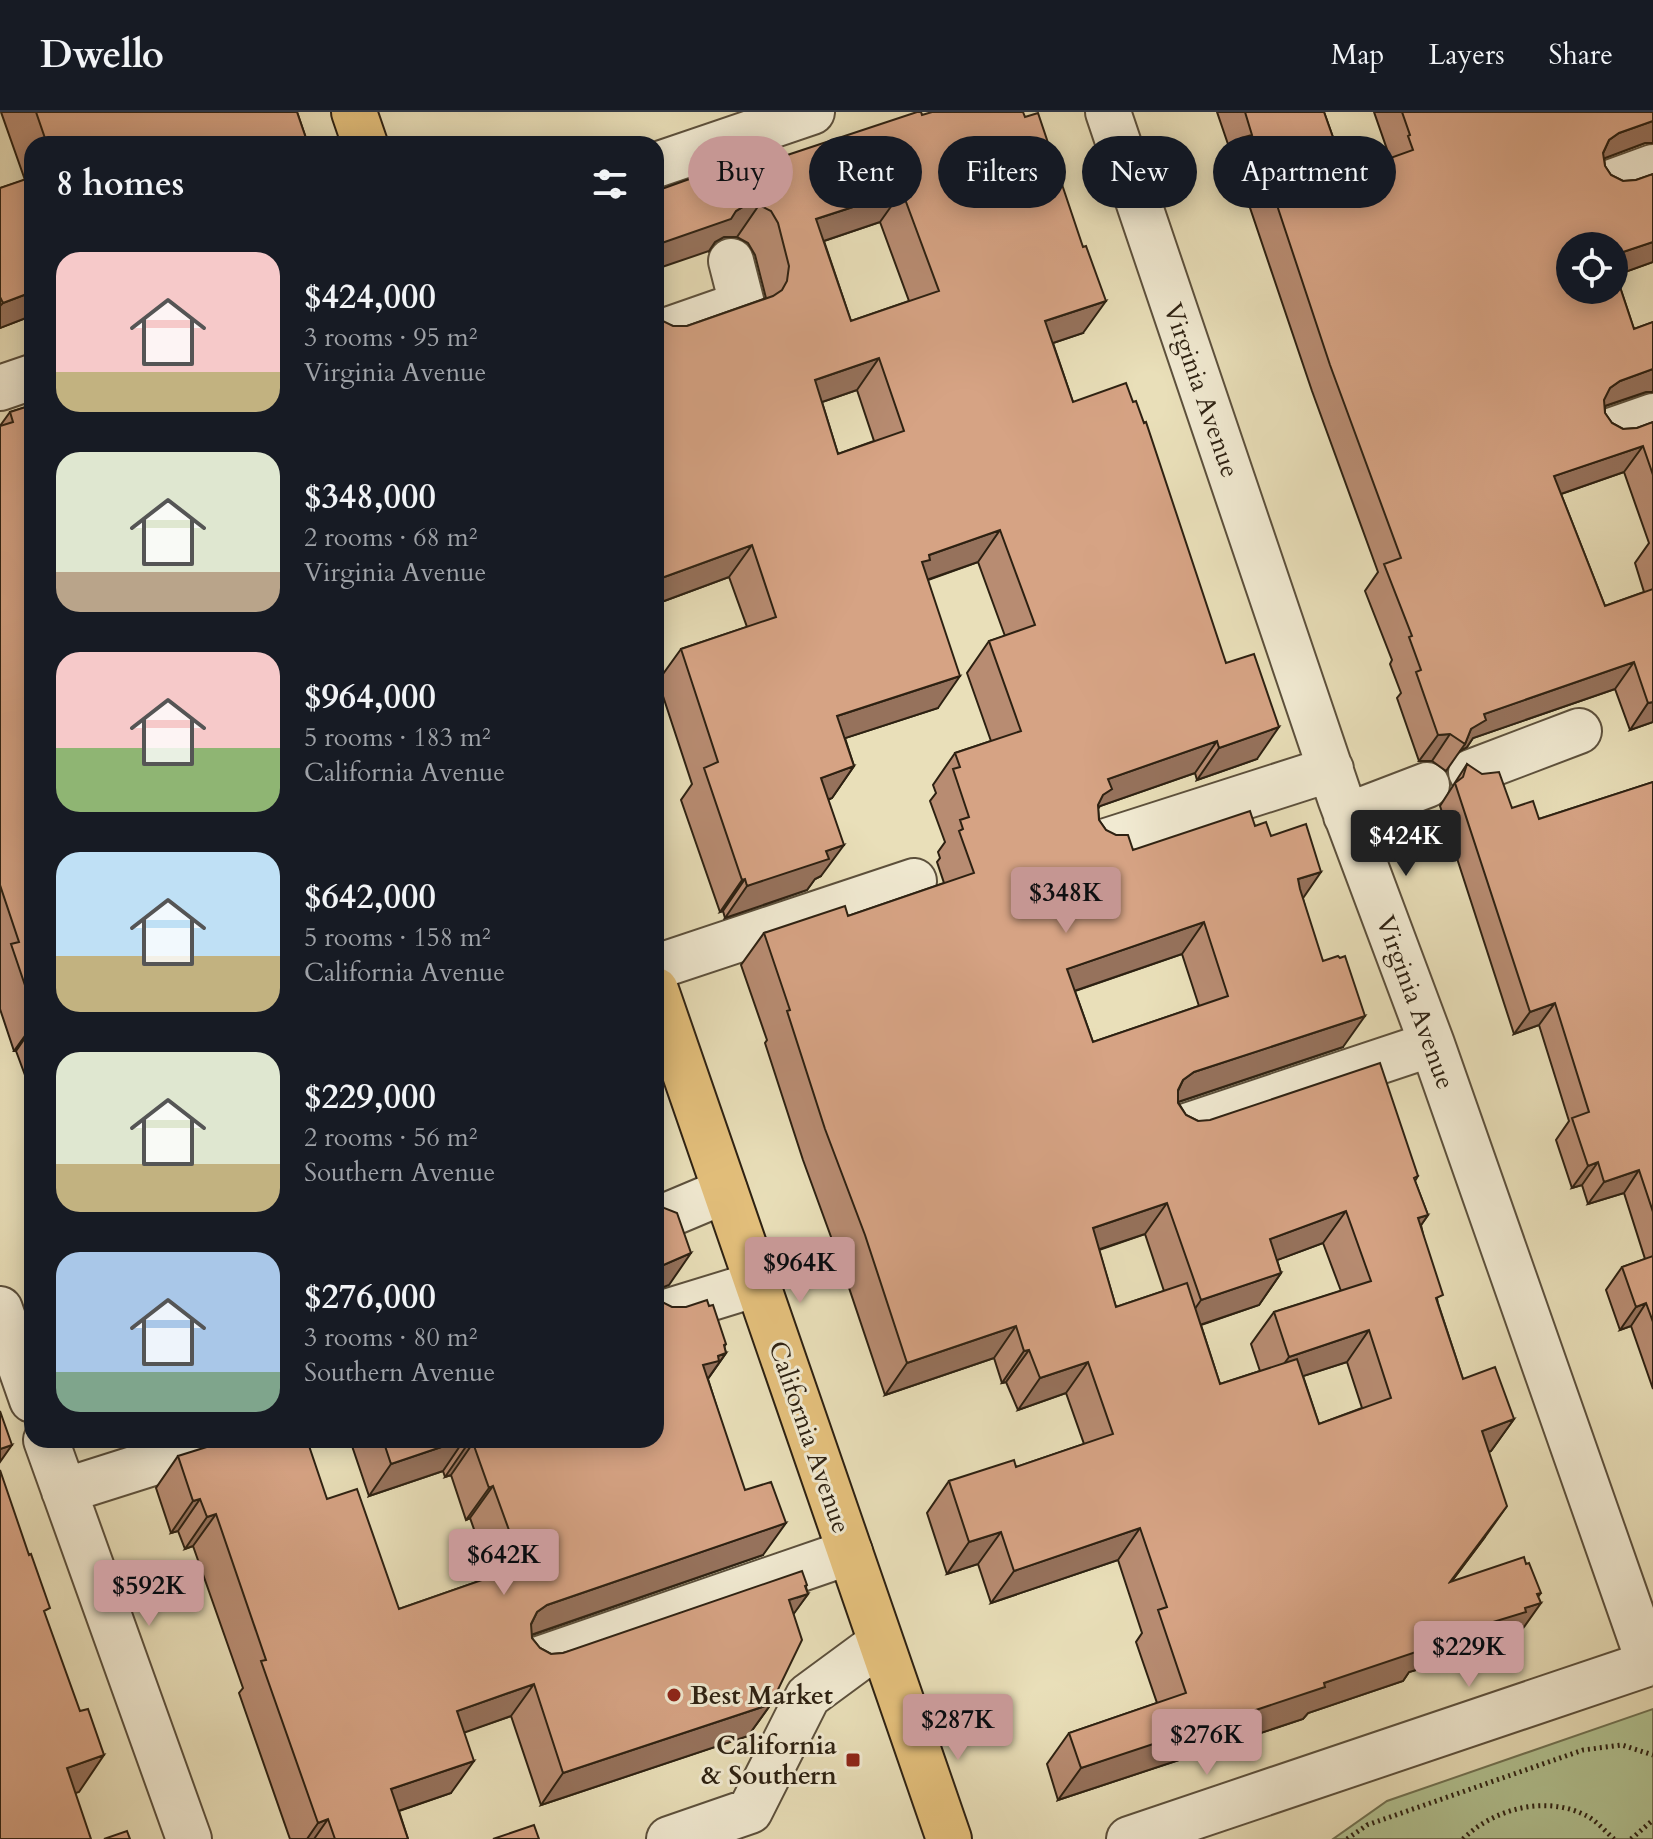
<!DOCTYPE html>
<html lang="en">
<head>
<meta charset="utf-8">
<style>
  :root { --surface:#171b24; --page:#20242c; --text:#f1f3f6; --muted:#9ea1a6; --line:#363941; --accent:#c59692 }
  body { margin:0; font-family:Cardo,serif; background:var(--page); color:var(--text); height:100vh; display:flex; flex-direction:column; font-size:30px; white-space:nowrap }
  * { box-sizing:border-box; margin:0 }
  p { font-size:26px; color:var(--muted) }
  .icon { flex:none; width:44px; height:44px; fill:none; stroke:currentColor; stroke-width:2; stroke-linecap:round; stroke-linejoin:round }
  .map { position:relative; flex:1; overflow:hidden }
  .side { position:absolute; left:24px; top:24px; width:640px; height:1312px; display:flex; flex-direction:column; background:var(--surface); border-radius:24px; box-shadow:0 4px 20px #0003 }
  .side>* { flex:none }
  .banner { position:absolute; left:688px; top:24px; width:760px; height:72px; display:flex; gap:16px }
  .buttons { position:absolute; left:1556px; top:120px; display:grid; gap:16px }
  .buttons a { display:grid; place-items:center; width:72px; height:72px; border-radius:50%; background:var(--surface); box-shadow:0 4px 20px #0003; font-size:40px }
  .price { position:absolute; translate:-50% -68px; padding:0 18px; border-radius:8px; background:var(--accent); color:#111; font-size:26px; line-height:52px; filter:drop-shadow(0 2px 4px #0008) }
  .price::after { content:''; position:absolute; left:50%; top:48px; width:24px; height:18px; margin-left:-12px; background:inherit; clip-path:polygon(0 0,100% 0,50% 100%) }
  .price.on { background:#222; color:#fff }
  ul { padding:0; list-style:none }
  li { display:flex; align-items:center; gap:24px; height:200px; padding:0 32px }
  li span { display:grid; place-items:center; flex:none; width:224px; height:160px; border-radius:24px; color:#555 }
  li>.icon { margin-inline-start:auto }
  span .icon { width:96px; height:96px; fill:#fffc; stroke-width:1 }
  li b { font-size:34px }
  h2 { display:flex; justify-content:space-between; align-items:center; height:96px; padding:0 32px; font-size:34px }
  .pill { padding:0 28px; border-radius:36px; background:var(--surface); box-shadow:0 4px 20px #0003; font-size:28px; line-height:72px }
  .pill.on { background:var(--accent); color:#111 }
  header { display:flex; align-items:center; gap:48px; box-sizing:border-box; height:112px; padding:0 40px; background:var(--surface); border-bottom:2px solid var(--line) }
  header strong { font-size:38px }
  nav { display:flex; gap:44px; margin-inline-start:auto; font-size:28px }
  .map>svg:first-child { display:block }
  .green { fill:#b2c392; stroke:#707252; stroke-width:2 }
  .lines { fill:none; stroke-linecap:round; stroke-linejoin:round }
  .minor-casing { stroke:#5c503c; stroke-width:48 }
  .major-casing { stroke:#2d2112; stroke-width:48 }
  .path { stroke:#2d2112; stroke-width:5; stroke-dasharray:2 4; stroke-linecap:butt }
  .minor { stroke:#f1ead2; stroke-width:44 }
  .major { stroke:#e4c07c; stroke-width:44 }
  .wall { fill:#b88c72; stroke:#2d2112; stroke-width:2; fill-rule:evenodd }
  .shaded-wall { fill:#96725c; stroke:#2d2112; stroke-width:2 }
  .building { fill:#d6a384; stroke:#2d2112; stroke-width:2; fill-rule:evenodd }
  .poi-dot { fill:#8f2418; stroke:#f1ead2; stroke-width:3 }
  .labels { text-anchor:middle; stroke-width:6; stroke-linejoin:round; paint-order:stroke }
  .street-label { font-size:26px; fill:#2d2112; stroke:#f1ead2 }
  .poi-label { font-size:26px; font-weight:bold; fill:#2d2112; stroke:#f1ead2; text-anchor:start }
</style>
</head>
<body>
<header>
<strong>Dwello</strong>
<nav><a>Map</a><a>Layers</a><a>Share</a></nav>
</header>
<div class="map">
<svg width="1653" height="1727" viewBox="0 0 1653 1727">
  <rect width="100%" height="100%" fill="#e9dfb9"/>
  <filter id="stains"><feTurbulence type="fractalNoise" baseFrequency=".0025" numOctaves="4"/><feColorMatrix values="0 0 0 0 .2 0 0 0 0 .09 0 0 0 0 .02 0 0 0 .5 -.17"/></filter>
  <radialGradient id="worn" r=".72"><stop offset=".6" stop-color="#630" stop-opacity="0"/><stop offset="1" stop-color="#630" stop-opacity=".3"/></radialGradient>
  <path class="green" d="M1653,1597V1727H1333L1387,1689Z"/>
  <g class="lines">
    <g class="minor-casing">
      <path id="minor" d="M1108,0L1340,686L1432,932L1649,1551
        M656,53L812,0
        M1609,71L1653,55
        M656,222L742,192L731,149
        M0,276L32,265
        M1610,319L1653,304
        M1471,660L1579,619
        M1346,704L1427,673
        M1100,731L1331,657
        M656,855L914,769
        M1180,1016L1432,932
        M656,1108L725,1079
        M0,1197L32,1288
        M656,1203L757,1172
        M46,1328L189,1727
        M64,1379L225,1328
        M533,1549L850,1440
        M669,1727L750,1699L808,1584L880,1531
        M1129,1727L1653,1550"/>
    </g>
    <g class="major-casing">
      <path id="major" d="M354,0L365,32
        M656,878L949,1727"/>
    </g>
    <path class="path" d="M1347,1727L1367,1713L1583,1638L1622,1633L1653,1643
      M1463,1727C1493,1697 1545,1683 1585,1703C1596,1708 1605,1719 1614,1727
      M1631,1727L1653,1708"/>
    <use href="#minor" class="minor"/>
    <use href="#major" class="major"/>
  </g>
  <path class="wall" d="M1,0H297L308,32H32V207L31,204L0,216V76L25,68Z
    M1217,0H1324L1346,62L1390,46L1374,0H1653L1645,31L1604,46L1605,54L1611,63L1623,69L1636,68L1653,62V150L1616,163L1634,217L1653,210V280H1646L1605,294V301L1612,311L1623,317L1637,316L1653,310V610L1630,618L1615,577L1473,626L1467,635L1460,639L1446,659L1432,649H1419L1397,586L1401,581L1390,552L1392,548L1365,479L1378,460L1312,279L1246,84L1234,88L1222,53L1231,41ZM1624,360L1649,431L1635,451L1644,480L1605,494L1561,382Z
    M922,3L1083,221L1053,231L1073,290L1257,647L1197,668L1195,661L1100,694L1098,696L1099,708L1106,718L1133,738L1255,714L1271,724L1303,787L1343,935L1178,990L1186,1003L1198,1009L1418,1064L1415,1069L1428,1103L1421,1113L1438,1191L1463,1267L1514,1307L1491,1339L1489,1340L1485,1425L1452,1469L1538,1484L1519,1522L1508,1526L1504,1532L1409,1560L1403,1569L1308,1601L1303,1607L1058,1688L1047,1652L1069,1621L1157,1591L1136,1530L1142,1521L1118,1448L991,1491L978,1452L947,1462L927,1401L949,1369L1016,1355L1084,1332L1066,1281L1018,1298L1006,1270L1002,1271L994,1246L885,1283L842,1155L803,1048L765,931L767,928L741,853L764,821L848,804L944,771L937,750L940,746L938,740L945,730L930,689L936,681L933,673L955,641L991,629L967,561L989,529L1005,524L978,450L928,468L938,596L845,626L854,654L832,686L828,688L821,764L815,767L807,778L725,806L723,799L720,800L681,688L692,672L658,569L681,537L747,515L729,465L656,492V210L673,214H687L766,186L755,143L748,131L737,125H724L715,130L709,139L696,69L715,67ZM880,110L909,189L851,209L824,129ZM857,278L874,329L838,342L822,290ZM1182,842L1199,894L1093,930L1075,879ZM1145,1122L1164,1179L1116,1195L1099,1138ZM1323,1131L1341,1179L1274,1200L1251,1232L1260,1259L1220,1272L1201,1213L1259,1193L1281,1161L1277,1148ZM1347,1250L1362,1296L1319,1312L1303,1264Z
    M32,293V982L16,939H14L0,897V314L10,300Z
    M1467,652L1512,696L1539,707L1653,670V1277L1631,1214L1620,1218L1606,1178L1622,1155L1645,1147L1624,1081L1588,1092L1582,1073L1572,1076L1556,1028L1569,1009L1539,913L1514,922L1440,694Z
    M662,1190L724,1234L726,1241L708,1267L763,1443L532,1523V1526L540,1536L551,1542L563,1541L806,1475L808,1482L793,1502L771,1592L748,1624L541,1693L511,1604L464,1620L451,1681L399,1699L408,1727H290L239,1581L243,1576L193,1434L185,1437L178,1419L171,1421L156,1376L178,1344L327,1387L399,1497L491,1465L470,1406L466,1408L451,1363L445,1365L443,1359L369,1384L350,1328H656Z"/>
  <path class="shaded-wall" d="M1653,9V31H1645L1600,48L1609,28L1619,21Z
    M1265,57L1246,84L1234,88L1253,61Z
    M902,79L880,110L794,139L816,107Z
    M746,93H759L737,125H724L715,130L709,139L656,157V133L736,99Z
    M1653,130V150L1614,164V143Z
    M32,180L31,204L0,216V194L3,191Z
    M1106,189L1083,221L1023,241L1045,209Z
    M879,246L857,278L793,300L815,268Z
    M1653,257V280H1646L1602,295L1592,302L1610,276L1620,269Z
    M1643,334L1624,360L1535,391L1554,364Z
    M1000,418L978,450L912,473L922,450L929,443Z
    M752,433L729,465L656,492V468Z
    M1634,550L1615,577L1473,626L1467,635L1460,639L1465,632L1471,617L1484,602Z
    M960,564L938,596L815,636L837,604Z
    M1653,590V610L1630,618L1648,591Z
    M1279,615L1257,647L1197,668L1219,636Z
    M1450,622L1432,649H1419L1438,623Z
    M1217,629L1195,661L1100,694L1090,709L1108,667Z
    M854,654L832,686L799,698L821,666Z
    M844,733L821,764L815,767L807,778L725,806L747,774L826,739Z
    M1321,760L1299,792L1298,767Z
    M745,767L723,799L720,800L742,768Z
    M1204,810L1182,842L1045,889L1067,857Z
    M1555,891L1539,913L1514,922L1530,900Z
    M1365,904L1343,935L1172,992L1183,968L1194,960Z
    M32,914V916L16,939H14Z
    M1598,1050L1582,1073L1572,1076L1588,1054Z
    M1639,1058L1624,1081L1588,1092L1604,1070Z
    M1167,1091L1145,1122L1070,1147L1093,1116Z
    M1346,1099L1323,1131L1248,1159L1270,1127Z
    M1428,1103L1406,1135L1418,1106Z
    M691,1141L669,1173L656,1178V1160L661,1154Z
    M1281,1161L1259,1193L1179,1220L1201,1188Z
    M1646,1191L1631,1214L1620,1218L1636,1195Z
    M1016,1214L994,1246L885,1283L907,1251Z
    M1369,1218L1347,1250L1266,1276L1289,1245Z
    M726,1232L718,1244L726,1241L704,1272L703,1253Z
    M1029,1238L1006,1270L1002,1271L1024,1239Z
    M1088,1250L1066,1281L1018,1298L1040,1266Z
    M1514,1307L1491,1339L1459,1351L1482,1319Z
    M462,1328H464L443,1359L369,1384L391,1352Z
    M473,1331L451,1363L445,1365L467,1333Z
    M12,1333L0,1350V1337Z
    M493,1374L470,1406L466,1408L489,1376Z
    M200,1387L178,1419L171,1421L193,1389Z
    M1507,1394L1485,1425L1427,1502L1450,1470Z
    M216,1402L193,1434L185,1437L207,1405Z
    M786,1411L763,1443L525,1525L537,1500L547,1493Z
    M1140,1416L1118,1448L991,1491L1014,1459Z
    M1001,1420L978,1452L947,1462L969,1430Z
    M807,1473L799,1485L808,1482L785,1514L789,1488Z
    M1541,1481L1531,1494L1541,1491L1519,1522L1508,1526L1504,1532L1409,1560L1403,1569L1308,1601L1303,1607L1058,1688L1081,1656L1324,1571L1423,1533Z
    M534,1572L511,1604L435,1631L457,1599Z
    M771,1592L748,1624L541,1693L563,1661Z
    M104,1643L79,1680L41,1693L67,1656Z
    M474,1649L451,1681L369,1709L391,1677Z
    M328,1707L314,1727H307L318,1711Z"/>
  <path class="building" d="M36,0H297L308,32H47Z
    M917,0H921L922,3L932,0H1023L1025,5L1038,1L1083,135L1086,134L1106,189L1045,209L1073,290L1126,271L1133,290L1136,289L1144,311L1146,310L1226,551L1254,542L1279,615L1219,636L1217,629L1108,667L1112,677L1103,683L1098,693L1099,708L1106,718L1116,723H1128L1133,738L1250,699L1255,714L1266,710L1271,724L1306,712L1321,760L1298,767L1300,777L1323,849L1338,844L1340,846L1345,844L1365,904L1194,960L1183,968L1178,978V991L1186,1003L1198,1009L1210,1008L1380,951L1418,1064L1414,1066L1428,1103L1418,1106L1443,1183L1436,1186L1463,1267L1495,1255L1514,1307L1482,1319L1507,1394L1450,1470L1524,1445L1526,1452L1529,1451L1541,1481L1537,1482L1541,1491L1525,1496L1526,1500L1431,1529L1423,1533L1425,1537L1324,1571L1325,1575L1081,1656L1069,1621L1186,1581L1158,1498L1167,1495L1140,1416L1014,1459L1001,1420L969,1430L949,1369L1014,1348L1016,1355L1113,1322L1088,1250L1040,1266L1029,1238L1024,1239L1016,1214L907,1251L865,1123L825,1017L787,899L790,898L764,821L845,794L848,804L974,761L959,719L963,717L960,708L969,705L953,657L960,655L955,641L1021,619L989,529L1035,513L1000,418L929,443L930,448L922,450L960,564L837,604L854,654L821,666L844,733L826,739L829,747L747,774L745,767L742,768L704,656L718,650L681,537L776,505L752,433L656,468V210L661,208L673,214H687L773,184L782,178L787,169L789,154L778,111L771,99L759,93H746L736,99L731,107L656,133V79L695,65L696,69L714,63L715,67ZM902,79L939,179L851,209L816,107ZM879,246L904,319L838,342L815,268ZM1204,810L1228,884L1093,930L1067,857ZM1167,1091L1201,1188L1281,1161L1270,1127L1346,1099L1371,1169L1274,1200L1289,1245L1369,1218L1391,1286L1319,1312L1297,1247L1220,1272L1187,1171L1116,1195L1093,1116Z
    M1245,0H1324L1346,62L1413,38L1408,24L1410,23L1402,0H1653V9L1619,21L1609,28L1603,41L1605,54L1611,63L1623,69L1636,68L1653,62V130L1614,143V134H1570V178H1614V157L1634,217L1653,210V257L1620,269L1610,276L1604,288L1605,301L1612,311L1623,317L1637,316L1653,310V363L1643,334L1554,364L1605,494L1653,477V590L1648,591L1634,550L1484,602L1486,608L1471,617L1465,632L1450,622L1438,623L1416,560L1421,558L1409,525L1412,524L1384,452L1401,446L1330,253L1265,57L1253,61L1241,26L1252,23Z
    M32,65V180L3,191L0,185V76Z
    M32,293V894L11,832L19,830L0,773V314L13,310L10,300Z
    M1467,652L1482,662L1499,660L1512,696L1533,689L1539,707L1653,670V1100L1639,1058L1604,1070L1598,1050L1588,1054L1572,1006L1589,1000L1555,891L1530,900L1455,671L1463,665Z
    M656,1086L664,1096L677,1101L691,1141L661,1154L656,1162Z
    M1653,1144V1210L1646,1191L1636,1195L1622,1155Z
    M656,1181L662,1190L672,1195H686L707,1188L709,1194L713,1193L726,1232L724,1233L726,1241L718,1244L719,1249L703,1253L745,1378L771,1370L786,1411L547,1493L537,1500L531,1512L532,1526L540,1536L551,1542L563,1541L802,1459L807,1473L805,1474L808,1482L789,1488L802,1528L771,1592L563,1661L534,1572L457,1599L474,1649L391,1677L408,1727H335L328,1707L318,1711L261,1549L266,1548L216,1402L207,1405L200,1387L193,1389L178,1344L229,1328H307L327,1387L357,1377L399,1497L522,1454L493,1374L489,1376L473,1331L467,1333L465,1328H656Z
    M0,1299L12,1333L0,1337Z
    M383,1328H462L391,1352Z
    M0,1358L29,1443L31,1442L50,1496L44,1499L80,1599L88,1597L104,1643L67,1656L91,1727H0Z
    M534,1713L539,1727H493Z
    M127,1719L130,1727H104Z"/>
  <g class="poi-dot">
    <circle cx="674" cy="1583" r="8"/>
    <rect x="845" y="1640" width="16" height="16" rx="4"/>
  </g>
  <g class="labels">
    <g class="street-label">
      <text transform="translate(1202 278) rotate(71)" y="9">Virginia Avenue</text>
      <text transform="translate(1416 890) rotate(70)" y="9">Virginia Avenue</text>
      <text transform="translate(810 1325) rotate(71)" y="9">California Avenue</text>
    </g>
    <g class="poi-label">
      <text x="690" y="1592">Best Market</text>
      <text x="837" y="1642" text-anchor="end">California<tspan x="837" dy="30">&amp; Southern</tspan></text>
    </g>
  </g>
  <rect width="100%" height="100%" filter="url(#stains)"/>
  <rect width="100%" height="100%" fill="url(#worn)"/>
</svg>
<div class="buttons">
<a><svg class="icon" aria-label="locate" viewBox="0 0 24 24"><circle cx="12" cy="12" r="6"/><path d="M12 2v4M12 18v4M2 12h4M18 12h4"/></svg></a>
</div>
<b class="price on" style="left:1406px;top:766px">$424K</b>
<b class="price" style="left:1066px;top:823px">$348K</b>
<b class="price" style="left:800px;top:1193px">$964K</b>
<b class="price" style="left:504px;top:1485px">$642K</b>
<b class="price" style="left:149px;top:1516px">$592K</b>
<b class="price" style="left:1469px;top:1577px">$229K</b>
<b class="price" style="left:958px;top:1650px">$287K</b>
<b class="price" style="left:1207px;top:1665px">$276K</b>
<div class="banner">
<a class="pill on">Buy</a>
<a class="pill">Rent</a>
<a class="pill">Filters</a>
<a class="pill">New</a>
<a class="pill">Apartment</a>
</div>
<section class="side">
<h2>8 homes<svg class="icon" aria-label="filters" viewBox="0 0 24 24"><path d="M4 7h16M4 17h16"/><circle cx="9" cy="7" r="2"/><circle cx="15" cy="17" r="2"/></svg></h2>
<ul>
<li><span style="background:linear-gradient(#f6c9c9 75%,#c2b280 0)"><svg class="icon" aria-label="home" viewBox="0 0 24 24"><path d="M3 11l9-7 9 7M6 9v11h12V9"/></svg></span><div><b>$424,000</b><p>3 rooms · 95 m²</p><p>Virginia Avenue</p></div></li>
<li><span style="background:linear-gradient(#dfe7d0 75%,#b9a48a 0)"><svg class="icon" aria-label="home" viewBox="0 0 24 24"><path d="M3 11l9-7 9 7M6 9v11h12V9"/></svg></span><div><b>$348,000</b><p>2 rooms · 68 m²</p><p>Virginia Avenue</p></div></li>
<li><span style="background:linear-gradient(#f6c9c9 60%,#8fb573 0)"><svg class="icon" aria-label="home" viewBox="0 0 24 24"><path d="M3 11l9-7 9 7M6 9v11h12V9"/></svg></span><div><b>$964,000</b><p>5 rooms · 183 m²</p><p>California Avenue</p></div></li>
<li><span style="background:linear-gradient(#bfe0f5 65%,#c2b280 0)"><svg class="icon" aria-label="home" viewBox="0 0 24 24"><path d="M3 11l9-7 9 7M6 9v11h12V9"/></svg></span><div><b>$642,000</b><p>5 rooms · 158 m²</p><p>California Avenue</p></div></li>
<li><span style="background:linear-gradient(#dfe7d0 70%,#c2b280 0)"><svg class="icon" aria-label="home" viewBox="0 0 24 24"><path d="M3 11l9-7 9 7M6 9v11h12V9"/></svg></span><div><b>$229,000</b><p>2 rooms · 56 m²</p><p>Southern Avenue</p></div></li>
<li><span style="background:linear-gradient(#a9c7e8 75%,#7fa58c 0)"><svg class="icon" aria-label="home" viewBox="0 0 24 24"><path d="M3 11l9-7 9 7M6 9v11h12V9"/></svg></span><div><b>$276,000</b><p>3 rooms · 80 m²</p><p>Southern Avenue</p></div></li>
</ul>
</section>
</div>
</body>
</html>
